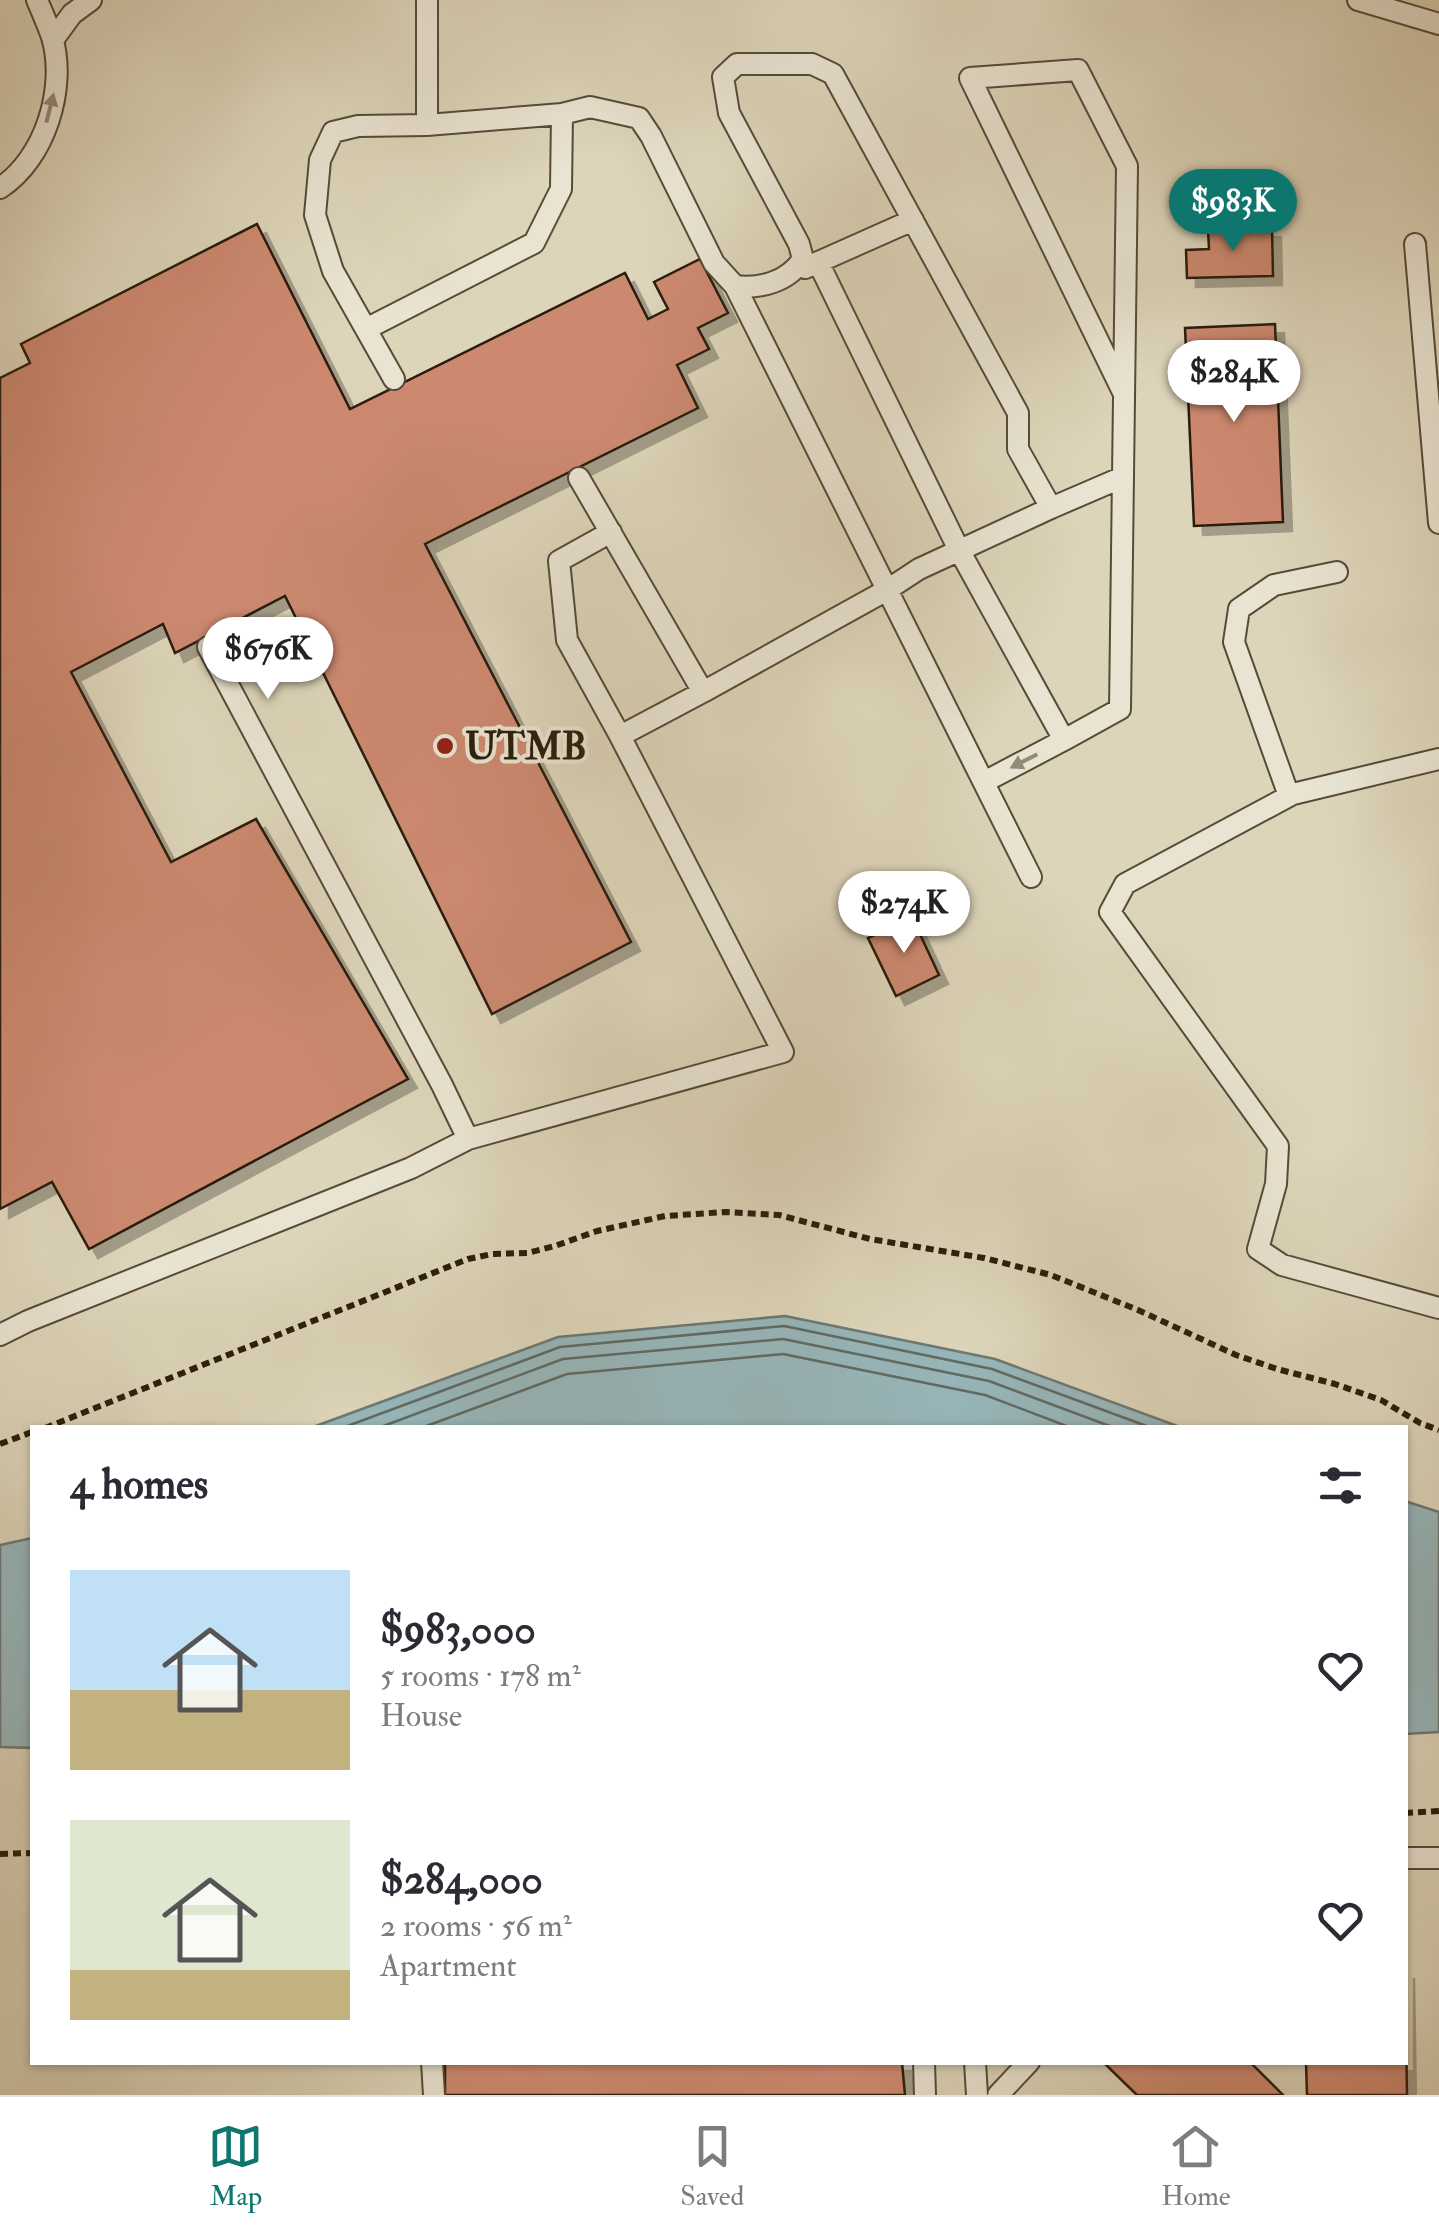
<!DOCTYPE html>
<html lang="en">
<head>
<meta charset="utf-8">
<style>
  :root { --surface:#fff; --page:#f7f7f7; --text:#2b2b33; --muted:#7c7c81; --line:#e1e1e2; --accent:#0f766e }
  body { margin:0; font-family:"IM FELL Double Pica",serif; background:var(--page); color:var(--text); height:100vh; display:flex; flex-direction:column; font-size:38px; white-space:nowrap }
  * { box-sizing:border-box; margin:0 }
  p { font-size:32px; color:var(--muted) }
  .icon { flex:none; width:55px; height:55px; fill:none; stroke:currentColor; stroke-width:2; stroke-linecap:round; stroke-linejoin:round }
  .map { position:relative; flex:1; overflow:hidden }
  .sheet { position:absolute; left:30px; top:1425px; width:1378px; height:640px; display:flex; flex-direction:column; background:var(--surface); border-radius:0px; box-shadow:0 2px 8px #0004 }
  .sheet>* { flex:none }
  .price { position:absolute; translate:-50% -85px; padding:0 22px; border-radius:35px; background:#fff; color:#222; font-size:32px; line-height:65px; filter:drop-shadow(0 2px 5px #0008) }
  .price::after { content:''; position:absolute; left:50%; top:60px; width:30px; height:22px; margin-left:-15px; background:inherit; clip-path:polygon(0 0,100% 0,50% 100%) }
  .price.current { background:var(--accent); color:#fff }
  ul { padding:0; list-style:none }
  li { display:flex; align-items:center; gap:30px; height:250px; padding:0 40px }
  li span { display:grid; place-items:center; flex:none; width:280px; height:200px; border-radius:0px; color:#555 }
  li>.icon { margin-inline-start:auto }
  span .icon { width:120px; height:120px; fill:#fffc; stroke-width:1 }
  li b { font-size:42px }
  h2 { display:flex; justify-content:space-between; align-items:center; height:120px; padding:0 40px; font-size:42px }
  .menu { display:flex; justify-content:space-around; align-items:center; height:140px; border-top:2px solid var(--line); background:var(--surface); font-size:28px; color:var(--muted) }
  .menu a { display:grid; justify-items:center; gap:5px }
  .menu .current { color:var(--accent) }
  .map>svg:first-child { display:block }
  .water { fill:#97b6ba; stroke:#6b7974; stroke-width:2.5 }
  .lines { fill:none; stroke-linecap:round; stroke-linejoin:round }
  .shore { stroke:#606a63; stroke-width:2.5 }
  .building { fill:#cc8970; stroke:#2a1d0c; stroke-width:2.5; filter:url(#shadow) }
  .service-casing { stroke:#574b38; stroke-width:24 }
  .path { stroke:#2a1d0c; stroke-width:6; stroke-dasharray:8 5; stroke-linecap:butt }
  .service { stroke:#e9e4d2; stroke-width:20 }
  .oneway { fill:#938a79 }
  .poi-dot { fill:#8f2418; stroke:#e9e4d2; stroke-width:4 }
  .labels { text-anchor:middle; stroke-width:8; stroke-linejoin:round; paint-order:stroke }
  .poi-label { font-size:38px; font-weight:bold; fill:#2a1d0c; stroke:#e9e4d2; text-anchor:start }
</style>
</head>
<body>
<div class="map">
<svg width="1439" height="2095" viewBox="0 0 1439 2095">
  <defs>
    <filter id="shadow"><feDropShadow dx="9" dy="9" stdDeviation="0" flood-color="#0004"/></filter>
  </defs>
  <rect width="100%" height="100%" fill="#ddd5ba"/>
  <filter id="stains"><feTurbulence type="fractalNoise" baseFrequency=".002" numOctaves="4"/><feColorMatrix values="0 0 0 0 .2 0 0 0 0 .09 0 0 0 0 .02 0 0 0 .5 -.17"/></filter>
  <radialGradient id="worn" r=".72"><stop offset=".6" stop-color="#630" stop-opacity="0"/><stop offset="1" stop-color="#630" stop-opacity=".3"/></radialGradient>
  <path class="water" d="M785,1316L995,1359L1180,1427H313L558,1337Z
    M1405,1501L1439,1512V1732L1405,1734Z
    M32,1538V1748L0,1747V1545Z"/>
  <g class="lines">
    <path class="shore" d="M342,1428L560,1347L784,1326L992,1369L1152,1428
      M378,1428L563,1359L783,1339L989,1381L1115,1428
      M421,1428L567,1374L783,1354L985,1395L1072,1428"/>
  </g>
  <path class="building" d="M257,224L350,409L625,273L648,319L668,309L654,282L700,259L728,313L698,328L709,349L677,365L698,408L425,544L631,942L492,1014L285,596L175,653L163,624L71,672L171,862L256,819L408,1079L89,1249L52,1182L0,1209V378L30,363L21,344Z
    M1272,228L1273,276L1187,278L1186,250L1209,249L1208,229Z
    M1275,324L1283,522L1194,526L1185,328Z
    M912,917L939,975L896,996L868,938Z
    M1405,1969L1407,2095H1307L1306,2062H1405Z
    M445,2062H902L905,2095H445Z
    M1103,2062H1250L1283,2095H1137Z"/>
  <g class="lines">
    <g class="service-casing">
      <path id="service" d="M1358,0L1439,24
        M53,40L72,14L91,0
        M427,125L562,114L590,107L639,118L651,136L714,263L735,286C760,289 788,282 803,259L799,244L729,113L723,77L737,64H812L833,74L1018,413V449L1051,508L919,569L887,590L703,692L579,478
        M0,188C45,159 67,88 52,37C48,25 42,12 37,0
        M1415,244L1439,523
        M818,262L959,550L1064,740L1120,709L1127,166L1078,70L970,78L1124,394
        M805,268L913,220
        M735,286L1031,877
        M366,329L534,243L561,189L562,114
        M394,379L333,271L315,215L320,160L333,132L358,126L427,125V0
        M1051,508L1123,477
        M611,532L559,561L567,640L620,736
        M1439,759L1293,794L1125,884L1110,912L1278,1146L1276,1184L1258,1249L1282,1265L1439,1308
        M984,782L1064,740
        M1289,796L1234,642L1239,609L1274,585L1337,572
        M468,1139L783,1052L620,736L703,692
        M0,1335L28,1321L411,1168L468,1139L442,1085L208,647
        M1405,1858H1439
        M432,2062L434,2095
        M924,2062L925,2095
        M975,2062L977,2095
        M998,2095L1029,2062"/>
    </g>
    <path class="path" d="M45,1428L468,1259L492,1254L527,1253L555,1246L597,1231L665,1216L726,1212L779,1215L870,1239L984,1258L1051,1275L1138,1310L1236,1355L1277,1369L1335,1384L1381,1400L1420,1423L1439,1430
      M0,1444L32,1432
      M1405,1813L1439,1811
      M0,1854L32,1853"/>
    <use href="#service" class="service"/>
  </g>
  <defs><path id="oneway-solid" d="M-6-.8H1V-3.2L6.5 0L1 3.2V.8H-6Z" transform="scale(2.5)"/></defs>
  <g class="oneway">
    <use href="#oneway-solid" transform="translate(50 108) rotate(-76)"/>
    <use href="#oneway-solid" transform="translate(1024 761) rotate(153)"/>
  </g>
  <circle class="poi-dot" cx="445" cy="746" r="10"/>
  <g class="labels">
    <g class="poi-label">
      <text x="465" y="759">UTMB</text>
    </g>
  </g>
  <rect width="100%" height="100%" filter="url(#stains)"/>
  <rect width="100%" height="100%" fill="url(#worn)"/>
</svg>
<b class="price current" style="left:1233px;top:254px">$983K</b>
<b class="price" style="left:1234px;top:425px">$284K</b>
<b class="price" style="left:268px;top:702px">$676K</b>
<b class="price" style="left:904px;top:956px">$274K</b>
<section class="sheet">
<h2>4 homes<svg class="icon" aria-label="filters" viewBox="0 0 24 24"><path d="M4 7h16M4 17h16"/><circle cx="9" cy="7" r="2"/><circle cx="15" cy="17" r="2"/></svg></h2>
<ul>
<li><span style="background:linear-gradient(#bfe0f5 60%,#c2b280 0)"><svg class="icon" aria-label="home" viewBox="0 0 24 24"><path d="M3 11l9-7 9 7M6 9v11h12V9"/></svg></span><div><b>$983,000</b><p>5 rooms · 178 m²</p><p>House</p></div><svg class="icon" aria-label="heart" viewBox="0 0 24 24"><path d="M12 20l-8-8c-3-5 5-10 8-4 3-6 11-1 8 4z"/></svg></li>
<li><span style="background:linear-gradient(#dfe7d0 75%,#c2b280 0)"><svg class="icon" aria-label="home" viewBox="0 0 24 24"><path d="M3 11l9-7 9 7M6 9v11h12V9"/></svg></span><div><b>$284,000</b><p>2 rooms · 56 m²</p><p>Apartment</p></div><svg class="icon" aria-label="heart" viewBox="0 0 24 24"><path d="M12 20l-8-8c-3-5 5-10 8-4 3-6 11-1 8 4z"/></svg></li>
</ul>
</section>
</div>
<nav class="menu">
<a class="current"><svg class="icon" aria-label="map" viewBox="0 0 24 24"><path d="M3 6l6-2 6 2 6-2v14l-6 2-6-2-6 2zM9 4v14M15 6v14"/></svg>Map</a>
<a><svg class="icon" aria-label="saved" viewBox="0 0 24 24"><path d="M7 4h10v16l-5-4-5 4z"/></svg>Saved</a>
<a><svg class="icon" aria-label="home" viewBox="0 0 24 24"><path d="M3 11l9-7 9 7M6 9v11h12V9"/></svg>Home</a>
</nav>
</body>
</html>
